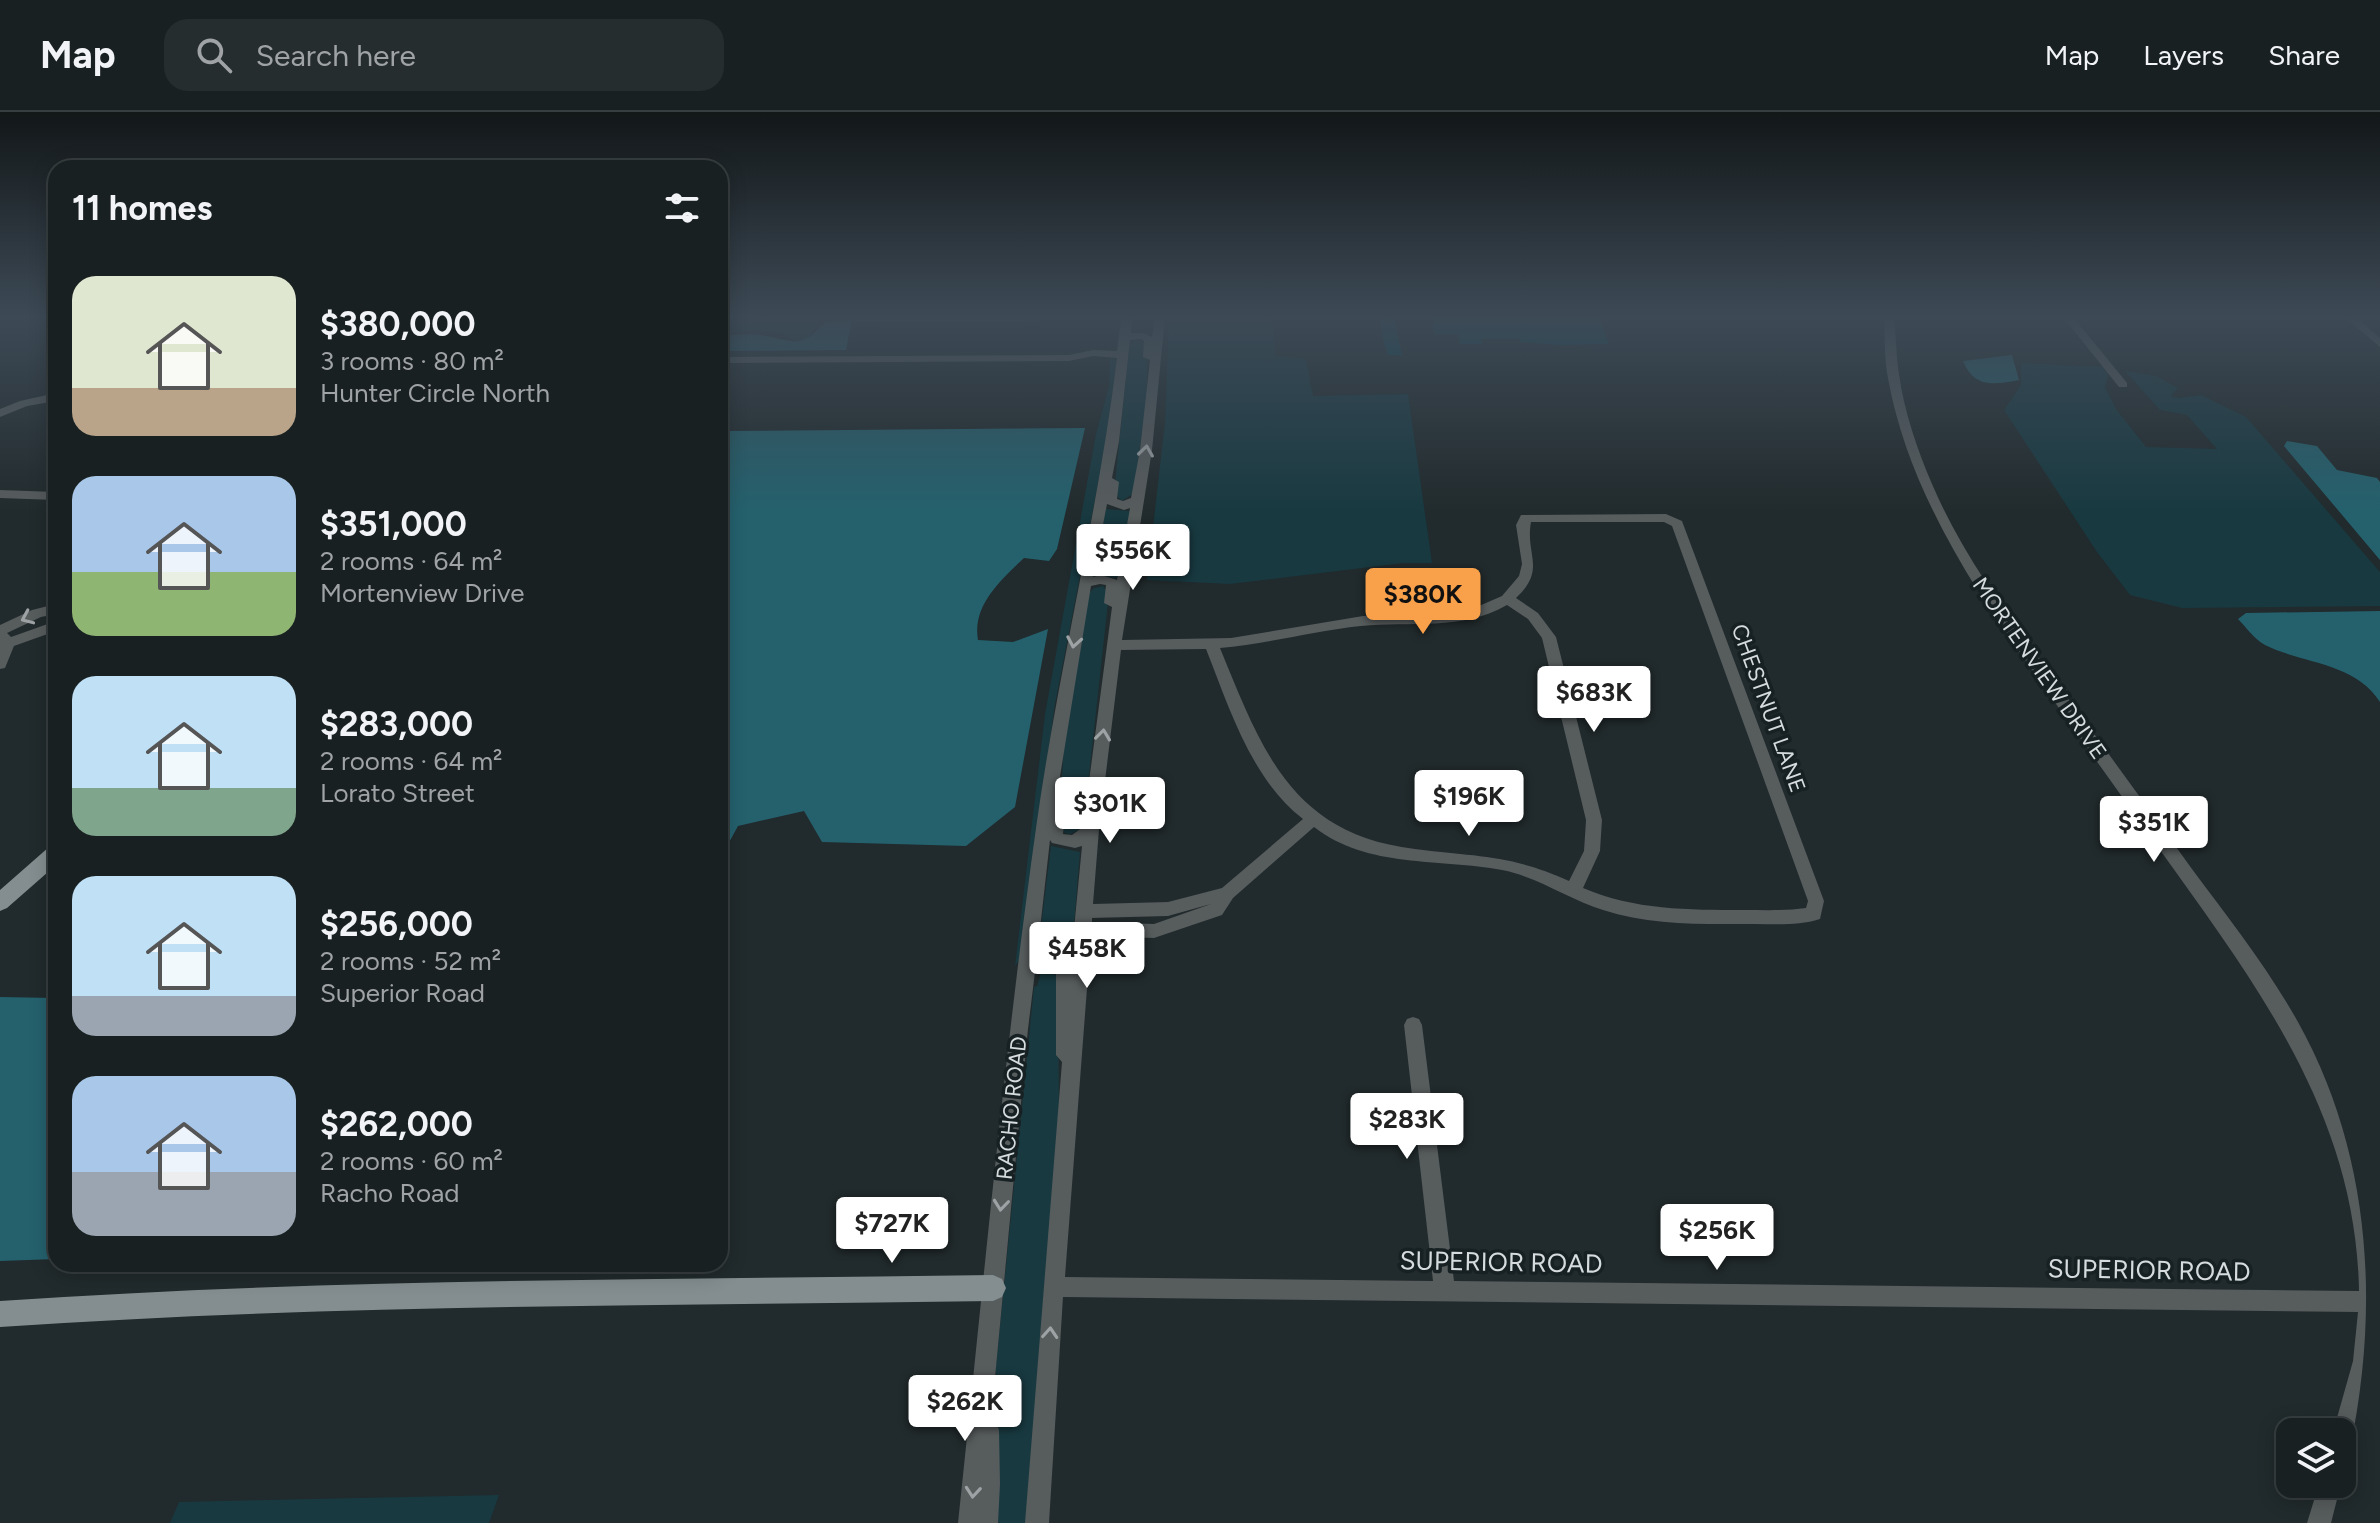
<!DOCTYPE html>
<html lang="en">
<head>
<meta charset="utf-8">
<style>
  :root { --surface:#192021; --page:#262d2e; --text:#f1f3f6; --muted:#9fa3a5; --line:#373e3f; --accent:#f8a14a }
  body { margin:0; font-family:Figtree,sans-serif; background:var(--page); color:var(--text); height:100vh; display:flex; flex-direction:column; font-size:30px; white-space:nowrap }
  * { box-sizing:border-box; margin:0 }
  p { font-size:26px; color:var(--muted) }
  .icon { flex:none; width:44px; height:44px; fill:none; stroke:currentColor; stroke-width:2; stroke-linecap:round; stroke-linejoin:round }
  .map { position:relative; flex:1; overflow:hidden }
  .drawer { position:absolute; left:48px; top:48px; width:680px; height:1112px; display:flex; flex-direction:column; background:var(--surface); border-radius:24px; box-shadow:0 4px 20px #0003,0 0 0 2px var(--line) }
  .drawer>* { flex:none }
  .fabs { position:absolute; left:2276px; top:1306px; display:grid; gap:16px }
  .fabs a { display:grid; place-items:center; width:80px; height:80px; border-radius:16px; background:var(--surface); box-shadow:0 4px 20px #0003,0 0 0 2px var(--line); font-size:40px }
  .price { position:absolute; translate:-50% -68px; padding:0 18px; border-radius:8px; background:#fff; color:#222; font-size:26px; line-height:52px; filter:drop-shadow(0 2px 4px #0008) }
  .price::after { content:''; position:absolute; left:50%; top:48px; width:24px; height:18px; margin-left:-12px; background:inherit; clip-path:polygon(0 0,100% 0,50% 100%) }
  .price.on { background:var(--accent); color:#111 }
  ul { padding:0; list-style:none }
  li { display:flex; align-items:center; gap:24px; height:200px; padding:0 24px }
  li span { display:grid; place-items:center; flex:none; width:224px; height:160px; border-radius:24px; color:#555 }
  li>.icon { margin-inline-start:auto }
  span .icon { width:96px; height:96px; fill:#fffc; stroke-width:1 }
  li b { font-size:34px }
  h2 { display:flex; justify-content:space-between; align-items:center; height:96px; padding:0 24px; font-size:34px }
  header { display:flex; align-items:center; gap:48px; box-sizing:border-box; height:112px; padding:0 40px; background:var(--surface); border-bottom:2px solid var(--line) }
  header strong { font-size:38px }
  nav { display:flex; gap:44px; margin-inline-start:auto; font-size:28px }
  .search { width:560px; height:72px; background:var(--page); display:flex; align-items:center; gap:20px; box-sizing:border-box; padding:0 28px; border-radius:24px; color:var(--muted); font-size:30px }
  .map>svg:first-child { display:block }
  .green { fill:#183940 }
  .forest { fill:#24616d }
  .building { fill:#004954 }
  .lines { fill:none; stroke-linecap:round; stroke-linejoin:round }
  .minor { fill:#575c5d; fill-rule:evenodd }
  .major { fill:#848e90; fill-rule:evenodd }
  .oneway { stroke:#9da2a4 }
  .labels { text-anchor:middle; stroke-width:7; stroke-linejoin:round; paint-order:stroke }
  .street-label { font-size:22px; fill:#d6dcde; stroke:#172123 }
  .near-street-label { font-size:26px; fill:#d6dcde; stroke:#172123 }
</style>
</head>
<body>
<header>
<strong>Map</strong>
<div class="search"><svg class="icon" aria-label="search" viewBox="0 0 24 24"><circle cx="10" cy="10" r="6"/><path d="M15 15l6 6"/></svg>Search here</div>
<nav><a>Map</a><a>Layers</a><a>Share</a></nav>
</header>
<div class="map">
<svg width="2380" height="1411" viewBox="0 0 2380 1411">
  <rect width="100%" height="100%" fill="#212a2c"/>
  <path class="green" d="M720,205H823L807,227L795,229C775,212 745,222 720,220Z
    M1169,205H1272L1276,244L1306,247L1313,284L1408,282L1432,451H1403L1230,472L1147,468L1165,310Z
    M1134,229H1141L1147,234V285L1134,381L1122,389L1114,381L1129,235Z
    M1110,245L1117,248L1107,326L1055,592L1020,847L1015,854L1045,602L1096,322L1109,274Z
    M2021,251L2103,255L2108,263L2105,275L2116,297L2146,335L2217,337L2187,303L2160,298L2125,259L2156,264L2178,276L2171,284L2178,286L2201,283L2246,305L2380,460V494L2182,496L2130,483L2097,440L2004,298L2021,273Z
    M1106,397L1130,399L1117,466L1092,462Z
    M1103,474L1109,482L1084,709H1081L1079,718L1070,722L1065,721L1059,712L1065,617L1088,482L1094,476Z
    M1051,734L1080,740L1072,837L1068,842L1038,839Z
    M1050,859L1058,865L1059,1006L1026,1411H991L996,1253L1034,875L1037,874L1041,861Z
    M499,1383L489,1411H170L179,1390Z"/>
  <path class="forest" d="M852,207L846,238L720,239V223C733,223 747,222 760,223C793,228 800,239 825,210Z
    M2012,243L2019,268C1994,273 1974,276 1963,249Z
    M1085,316L1057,437L1049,449L1024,446C1001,468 972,493 978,528L1013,530L1048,517L1015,695L966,734L822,730L804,699L738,714L720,747V319Z
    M2287,329L2317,334L2337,358L2377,366L2380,370V448L2284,334Z
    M2380,499V590C2355,550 2303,552 2265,533C2254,527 2246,515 2238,507L2246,501Z
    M0,885L56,886V1147L0,1149Z"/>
  <path class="building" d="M1394,205L1399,229L1402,243H1388L1384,231L1379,206Z
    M1432,205H1599L1609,232L1558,233L1520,230V227H1481L1482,232H1460L1458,222H1434Z"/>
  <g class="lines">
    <path class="minor" d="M854,205H1132L1131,221H1143L1152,225L1155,205H1165L1152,338L1122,528L1231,526L1363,504L1437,502L1472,497L1502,484L1519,464L1522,452L1516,413L1521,403L1666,402L1682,409L1824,789L1820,807C1799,814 1776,812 1754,812C1704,812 1651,814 1603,798C1568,787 1538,765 1502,758C1439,746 1368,757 1314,715L1233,786L1222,803L1154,826L1091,824L1065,1165L1433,1169L1404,913L1407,907L1413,905L1419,907L1422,913L1454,1169L2359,1179C2356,1003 2258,875 2160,738C2099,652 2037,567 1978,479C1937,413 1902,344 1888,266C1884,246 1885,225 1884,205H1894C1896,223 1896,243 1899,262C1904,299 1917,337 1932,372C1961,440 2006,501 2050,561C2097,626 2145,692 2192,757C2229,807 2268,856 2298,910C2371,1041 2380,1193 2350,1337L2342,1340V1320H2333L2353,1249L2358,1200L1063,1185L1049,1411H1025L1062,950L1056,943V856H1046L1035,860L1028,917L991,1308L996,1310L999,1318L1000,1372L998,1411H958C983,1177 1004,942 1037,709C1059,554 1098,402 1117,246L1093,244L1069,249L720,251V245L1069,243L1093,238L1117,239L1121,208L858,210L854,209ZM1141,227L1144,229L1143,245L1150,248L1140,338L1131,386L1123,389L1117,387L1119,370L1112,366L1119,329L1130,228ZM1107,392L1124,398L1130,396L1117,468L1101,463L1093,465ZM1531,410H1664L1672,414L1808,789L1806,796C1786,799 1764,798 1744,798C1689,798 1634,798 1583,776L1600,739L1602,708L1556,525L1538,501L1516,486C1547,457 1525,443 1531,410ZM1100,472L1106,473L1104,491L1112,495L1083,715L1072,723L1063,722L1066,694L1064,690L1056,689L1091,474ZM1507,493L1528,507L1542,526L1586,708L1584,739L1569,769C1510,742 1476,745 1415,737C1291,722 1262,638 1220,536C1267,532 1314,519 1361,514C1410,509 1462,519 1507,493ZM1206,537C1229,595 1251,667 1303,707L1222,776L1168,790L1093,792L1099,718L1121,538ZM1050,728L1052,731L1075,736L1082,734L1071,848L1056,841L1037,844ZM1211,792L1154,812L1092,810V806L1168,804Z
      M2063,205H2073L2127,271V275H2119Z
      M2345,205H2356L2380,226V235Z
      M56,281V289L27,294L0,305V297L20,289Z
      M0,378L56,380V388L0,386Z
      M56,492V502L41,505L7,521L11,525L56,509V519L14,534L5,556L0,557V513L32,498Z
      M2319,1372H2341L2331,1411H2307Z"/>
    <path class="major" d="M56,733V753L7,796L0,799V778L49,735Z
      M993,1163L1002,1167L1006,1176L1002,1185L993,1189C662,1194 331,1192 0,1215V1189C331,1166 662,1168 993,1163Z"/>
  </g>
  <defs><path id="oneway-chevron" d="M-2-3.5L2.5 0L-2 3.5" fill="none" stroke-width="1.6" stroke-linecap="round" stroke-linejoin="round" transform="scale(2)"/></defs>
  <g class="oneway">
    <use href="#oneway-chevron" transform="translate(1146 339) rotate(-82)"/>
    <use href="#oneway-chevron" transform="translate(27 506) rotate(156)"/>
    <use href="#oneway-chevron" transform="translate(1074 530) rotate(100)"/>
    <use href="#oneway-chevron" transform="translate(1103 623) rotate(-83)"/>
    <use href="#oneway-chevron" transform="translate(1001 1093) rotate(96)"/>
    <use href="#oneway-chevron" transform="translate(1050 1221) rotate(-86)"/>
    <use href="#oneway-chevron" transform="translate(973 1380) rotate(95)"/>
  </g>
  <linearGradient id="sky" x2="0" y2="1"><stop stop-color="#121718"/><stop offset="0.51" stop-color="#3d4a56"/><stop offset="1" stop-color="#3d4a56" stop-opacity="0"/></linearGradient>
  <rect width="2380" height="402" fill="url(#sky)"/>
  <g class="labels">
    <g class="street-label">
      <text transform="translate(2040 556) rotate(55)" y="8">MORTENVIEW DRIVE</text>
      <text transform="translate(1769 596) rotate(70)" y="8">CHESTNUT LANE</text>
      <text transform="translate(1011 996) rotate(-84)" y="8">RACHO ROAD</text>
    </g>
    <g class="near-street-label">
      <text transform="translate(1501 1150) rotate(1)" y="9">SUPERIOR ROAD</text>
      <text transform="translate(2149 1158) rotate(1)" y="9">SUPERIOR ROAD</text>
    </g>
  </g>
</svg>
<div class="fabs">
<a><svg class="icon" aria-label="layers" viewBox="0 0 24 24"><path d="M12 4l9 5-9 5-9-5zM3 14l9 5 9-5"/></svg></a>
</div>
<b class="price" style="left:1133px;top:480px">$556K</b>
<b class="price on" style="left:1423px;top:524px">$380K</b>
<b class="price" style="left:1594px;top:622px">$683K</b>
<b class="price" style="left:1469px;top:726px">$196K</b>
<b class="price" style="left:1110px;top:733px">$301K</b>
<b class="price" style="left:2154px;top:752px">$351K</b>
<b class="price" style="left:1087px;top:878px">$458K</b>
<b class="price" style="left:1407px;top:1049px">$283K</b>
<b class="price" style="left:892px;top:1153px">$727K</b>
<b class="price" style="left:1717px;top:1160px">$256K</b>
<b class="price" style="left:965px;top:1331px">$262K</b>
<section class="drawer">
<h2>11 homes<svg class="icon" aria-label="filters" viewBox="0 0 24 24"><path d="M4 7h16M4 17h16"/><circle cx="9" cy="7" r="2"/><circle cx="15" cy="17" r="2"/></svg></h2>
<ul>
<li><span style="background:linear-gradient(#dfe7d0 70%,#b9a48a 0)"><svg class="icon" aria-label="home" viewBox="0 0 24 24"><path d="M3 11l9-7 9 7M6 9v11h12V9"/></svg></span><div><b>$380,000</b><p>3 rooms · 80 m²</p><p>Hunter Circle North</p></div></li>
<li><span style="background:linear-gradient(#a9c7e8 60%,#8fb573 0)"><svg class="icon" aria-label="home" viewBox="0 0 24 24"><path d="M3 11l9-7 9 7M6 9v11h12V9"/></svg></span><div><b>$351,000</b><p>2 rooms · 64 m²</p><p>Mortenview Drive</p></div></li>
<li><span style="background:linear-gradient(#bfe0f5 70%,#7fa58c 0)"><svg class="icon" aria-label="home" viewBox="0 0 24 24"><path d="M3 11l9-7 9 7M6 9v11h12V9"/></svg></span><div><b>$283,000</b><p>2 rooms · 64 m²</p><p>Lorato Street</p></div></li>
<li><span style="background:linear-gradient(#bfe0f5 75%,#9aa5b1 0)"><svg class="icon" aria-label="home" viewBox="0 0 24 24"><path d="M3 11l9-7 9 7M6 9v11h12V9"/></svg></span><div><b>$256,000</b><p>2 rooms · 52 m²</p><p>Superior Road</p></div></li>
<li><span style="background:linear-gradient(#a9c7e8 60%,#9aa5b1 0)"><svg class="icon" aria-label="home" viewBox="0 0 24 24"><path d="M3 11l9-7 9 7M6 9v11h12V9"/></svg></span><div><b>$262,000</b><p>2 rooms · 60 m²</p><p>Racho Road</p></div></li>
</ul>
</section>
</div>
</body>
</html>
